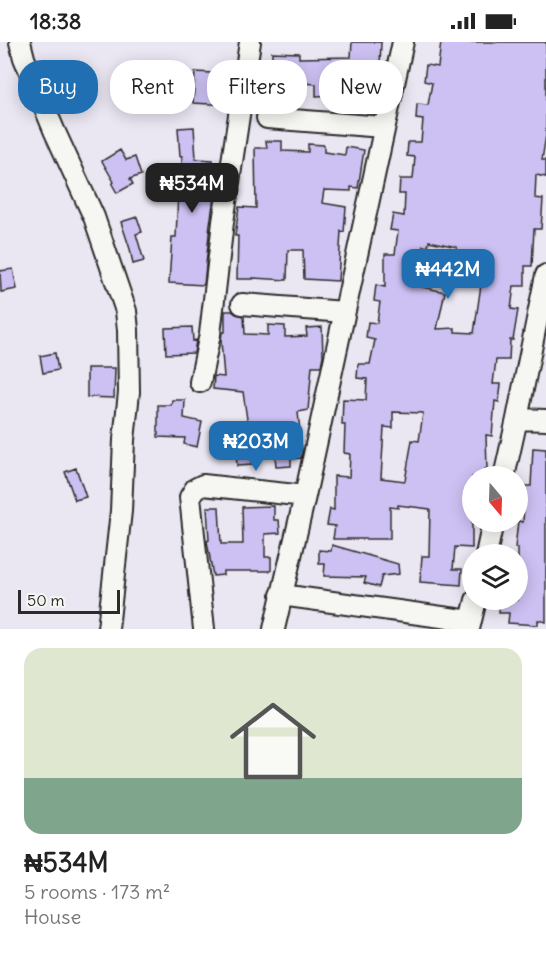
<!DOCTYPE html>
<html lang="en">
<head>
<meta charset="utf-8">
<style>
  :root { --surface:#fff; --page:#f6f6f6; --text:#222; --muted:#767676; --accent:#1f6fb2 }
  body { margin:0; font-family:Delius,sans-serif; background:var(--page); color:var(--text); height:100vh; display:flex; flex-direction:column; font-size:22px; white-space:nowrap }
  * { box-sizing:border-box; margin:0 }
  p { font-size:20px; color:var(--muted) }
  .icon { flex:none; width:33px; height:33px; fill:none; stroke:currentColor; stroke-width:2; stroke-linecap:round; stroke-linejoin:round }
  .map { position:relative; height:587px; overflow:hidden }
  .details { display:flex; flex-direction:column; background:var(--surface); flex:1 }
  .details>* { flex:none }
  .top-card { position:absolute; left:18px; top:18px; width:510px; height:54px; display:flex; gap:12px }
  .needle { width:39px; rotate:161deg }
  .tools { position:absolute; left:462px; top:424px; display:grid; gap:12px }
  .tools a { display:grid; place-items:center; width:66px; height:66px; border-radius:50%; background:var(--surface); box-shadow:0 3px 15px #0003; font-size:30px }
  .scale { position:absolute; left:18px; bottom:15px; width:102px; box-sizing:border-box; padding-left:6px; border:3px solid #2b2b2b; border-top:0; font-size:16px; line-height:21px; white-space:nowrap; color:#2b2b2b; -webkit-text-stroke:4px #f6f6f2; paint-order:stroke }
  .price { position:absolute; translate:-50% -51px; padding:0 14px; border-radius:12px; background:var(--accent); color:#fff; font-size:20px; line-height:39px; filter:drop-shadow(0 2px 3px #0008) }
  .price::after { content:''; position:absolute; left:50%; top:36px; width:18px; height:14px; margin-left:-9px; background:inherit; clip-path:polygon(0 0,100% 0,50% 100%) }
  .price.selected { background:#222; color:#fff }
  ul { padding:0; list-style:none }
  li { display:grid; align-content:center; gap:12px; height:318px; padding:0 24px }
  li span { display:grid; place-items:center; height:186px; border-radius:18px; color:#555 }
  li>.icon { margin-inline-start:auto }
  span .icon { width:108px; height:108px; fill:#fffc; stroke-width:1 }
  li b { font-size:26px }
  .tag { padding:0 21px; border-radius:24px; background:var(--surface); box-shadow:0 3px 15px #0003; font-size:21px; line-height:54px }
  .tag.selected { background:var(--accent); color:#fff }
  .status { display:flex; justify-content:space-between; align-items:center; height:42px; padding:0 30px; background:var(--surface); direction:ltr }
  .status svg { height:16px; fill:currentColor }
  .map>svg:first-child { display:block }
  .building { fill:#cdc1f3; stroke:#2b2b2b; stroke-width:1.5; fill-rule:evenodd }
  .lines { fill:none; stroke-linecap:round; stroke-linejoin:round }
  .minor-casing { stroke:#2b2b2b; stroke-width:24 }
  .minor { stroke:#f6f6f2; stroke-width:20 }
</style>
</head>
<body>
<div class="status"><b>18:38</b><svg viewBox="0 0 49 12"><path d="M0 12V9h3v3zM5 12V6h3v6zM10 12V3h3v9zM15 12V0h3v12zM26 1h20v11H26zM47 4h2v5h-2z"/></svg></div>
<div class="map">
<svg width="546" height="587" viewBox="0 0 546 587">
  <rect width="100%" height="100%" fill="#eae6f2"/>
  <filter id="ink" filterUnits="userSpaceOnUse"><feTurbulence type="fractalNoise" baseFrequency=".0167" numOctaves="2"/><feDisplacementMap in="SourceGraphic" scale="12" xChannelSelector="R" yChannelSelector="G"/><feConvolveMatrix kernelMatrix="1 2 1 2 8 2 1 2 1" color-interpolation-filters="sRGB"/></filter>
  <g filter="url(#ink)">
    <path class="building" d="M352,0H381L379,48L369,47V55H353V52L316,54V42L290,40L289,50L271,49L272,10L299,11V16L351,15Z
      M441,0H546V93L542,118H546V135L536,133L535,156L543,157L541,187H534L532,224H525V244H514L511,267L518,268L513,298H510L509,318H496L493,342H501L499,360L495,359L492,394L486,393L487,427H484V435H472V506L455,505L453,527H462L461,543L420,540L422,514H429L430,467L398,463V466L390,465V497H333L335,484L327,483L330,467L334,468V434L349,435L350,412L344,411L345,383H342L343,357L366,358L367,337L357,336L358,322H370L375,298L366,296L368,280L377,281L380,260L374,259L376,243L385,245V212H395L398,189L390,188L393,172L404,174L405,152H399L400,137H413L415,115L407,114L408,100H421L423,78L416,77L417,62L428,63L432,41L424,39L426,23L438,25ZM429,199L457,205L456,235L482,236L474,291L455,290V286L437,287L445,250L422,245L423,204L428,205ZM393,370L423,371L419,399L412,398L405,439L381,436L384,385L393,386Z
      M195,30L231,32L228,63L193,61Z
      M194,85L196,117L213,118V129H218L210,182L204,243L169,241L172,195H176L178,151H181L182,114H180L178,86Z
      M266,99H282V109L308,110V102L324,103V110L345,113L346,105L364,108L358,146L351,145V149L324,148L322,161L346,165L344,190L341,189L338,239L304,237L303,208H288L287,238L253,236V237H237L238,194H235L239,165L256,166L255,106H267Z
      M120,108L126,118L135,115L141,133L130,137L133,142L117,151L112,142L114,140L102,119Z
      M137,175L142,190L136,192L144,219L133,222L130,207L121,180Z
      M13,227L17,247L1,250L0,229Z
      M225,269H232L236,272L244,274L245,292L268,293V283L285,284V295L307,294L306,286L322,285L323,314L321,324H312L308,368L298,370L302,410L301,416L291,417V424L276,425L275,413L251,415L252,423L237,424L234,385L248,384L243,350L213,347L214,334L224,335L221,299L222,290H225Z
      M192,285L193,299L196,298L194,311L166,312L165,286Z
      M55,311L58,328L43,331L40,314Z
      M87,326H115L114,356L87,355Z
      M172,358H185L184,376L202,380L197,405L184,402L185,396L158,395V363H171Z
      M533,406L546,407V580L538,578V583L508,581L509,571H499L500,558H518V506H515L518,479L523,480L525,444H531Z
      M76,426L86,455L75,458L65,430Z
      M274,464V478H279L280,491L265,492V515H271V529H223V533L213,534L207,499L209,498L207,465H219L221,502H243L242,465Z
      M332,503L398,522L399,532L382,534L379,545L364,541L366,535L324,534L325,522H319V508L331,509Z"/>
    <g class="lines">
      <g class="minor-casing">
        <path id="minor" d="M20,0L24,16L54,88L94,175L126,269L128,288L129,350L124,398L121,469L108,587
          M267,76L383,85
          M242,262L344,270
          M200,340L210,292L223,180L250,0
          M517,377L546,378
          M504,435L517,377L546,233
          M486,513L493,480
          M281,553L471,579
          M204,587L190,455L195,447L203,443L305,454
          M274,587L305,454L403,0
          M469,587L476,558"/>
      </g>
      <use href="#minor" class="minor"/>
    </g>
  </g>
</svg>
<div class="tools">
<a><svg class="needle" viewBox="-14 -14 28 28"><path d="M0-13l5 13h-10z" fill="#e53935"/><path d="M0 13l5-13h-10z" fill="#767676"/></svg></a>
<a><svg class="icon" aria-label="layers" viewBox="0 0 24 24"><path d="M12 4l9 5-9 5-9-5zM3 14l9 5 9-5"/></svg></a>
</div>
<div class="scale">50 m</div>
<b class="price selected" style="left:192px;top:172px">₦534M</b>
<b class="price" style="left:448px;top:258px">₦442M</b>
<b class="price" style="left:256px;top:430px">₦203M</b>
<div class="top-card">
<a class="tag selected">Buy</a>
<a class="tag">Rent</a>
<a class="tag">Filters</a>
<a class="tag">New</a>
</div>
</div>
<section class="details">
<ul>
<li><span style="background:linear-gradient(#dfe7d0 70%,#7fa58c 0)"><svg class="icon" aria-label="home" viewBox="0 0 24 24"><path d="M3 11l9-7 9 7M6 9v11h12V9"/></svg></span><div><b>₦534M</b><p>5 rooms · 173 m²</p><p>House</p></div></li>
</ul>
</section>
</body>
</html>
